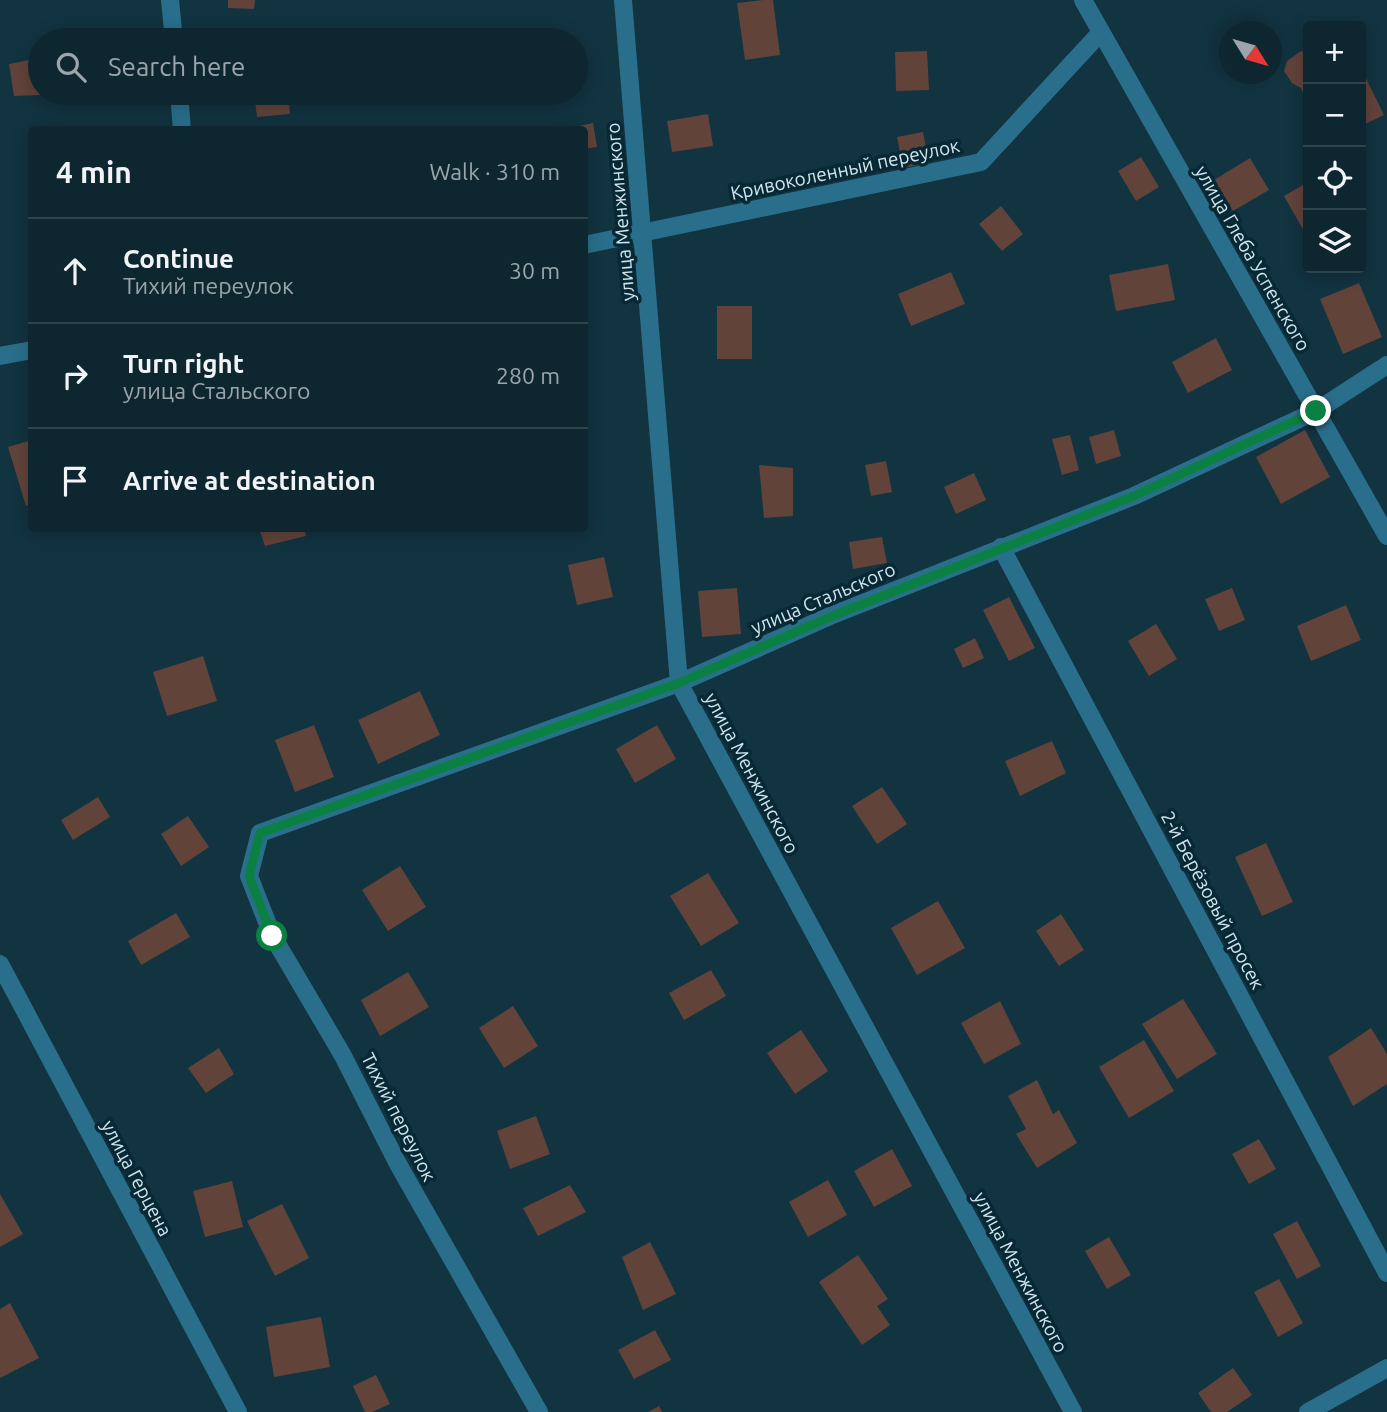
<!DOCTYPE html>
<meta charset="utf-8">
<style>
body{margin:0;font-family:Ubuntu,sans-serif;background:#172e38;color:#f1f3f6}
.controls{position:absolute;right:21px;top:21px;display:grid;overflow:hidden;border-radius:7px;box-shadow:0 4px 18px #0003}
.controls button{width:63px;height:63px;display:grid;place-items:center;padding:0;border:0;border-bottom:2px solid #2e434c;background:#0e2630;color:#f1f3f6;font:35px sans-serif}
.compass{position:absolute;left:1219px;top:21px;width:63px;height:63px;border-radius:50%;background:#0e2630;box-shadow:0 4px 18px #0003;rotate:127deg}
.stop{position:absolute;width:21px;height:21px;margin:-16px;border:5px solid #0b8043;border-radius:50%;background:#fff}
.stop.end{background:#0b8043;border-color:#fff;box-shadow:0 2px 7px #0008}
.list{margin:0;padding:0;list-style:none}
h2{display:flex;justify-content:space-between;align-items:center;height:91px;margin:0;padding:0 28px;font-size:30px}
h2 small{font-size:23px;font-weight:400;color:#9ba5ab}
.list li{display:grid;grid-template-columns:46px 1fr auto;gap:21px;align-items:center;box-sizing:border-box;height:105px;padding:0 28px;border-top:2px solid #2e434c}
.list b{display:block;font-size:26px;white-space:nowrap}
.list p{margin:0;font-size:23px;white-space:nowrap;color:#9ba5ab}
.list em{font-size:23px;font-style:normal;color:#9ba5ab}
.icon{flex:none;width:38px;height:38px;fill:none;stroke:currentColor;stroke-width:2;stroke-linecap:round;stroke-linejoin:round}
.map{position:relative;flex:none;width:1387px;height:1412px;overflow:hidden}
.search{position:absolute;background:#0e2630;box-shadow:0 4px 18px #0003;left:28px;top:28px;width:560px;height:77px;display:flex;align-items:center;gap:18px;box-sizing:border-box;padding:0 24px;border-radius:38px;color:#9ba5ab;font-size:26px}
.panel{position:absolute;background:#0e2630;box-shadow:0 4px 18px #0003;left:28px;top:126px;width:560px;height:406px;border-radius:7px}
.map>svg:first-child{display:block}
</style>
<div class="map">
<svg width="1387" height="1412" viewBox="0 0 1387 1412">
<rect width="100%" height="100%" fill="#123340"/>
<g fill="#61433a">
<path d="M228,0H255L254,9L228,8Z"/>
<path d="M763,0H773L780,55L745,60L737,3Z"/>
<path d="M927,51L929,90L896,91L895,52Z"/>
<path d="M1301,51L1308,54V104L1301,88L1292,83L1284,71L1287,61Z"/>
<path d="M40,58V95L14,96L9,64Z"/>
<path d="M1361,68L1384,115L1361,126Z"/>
<path d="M254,93H288L290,114L257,117Z"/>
<path d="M490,93H530V96L490,98Z"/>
<path d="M708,114L713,146L672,152L667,121Z"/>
<path d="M593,123L597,147L584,149V130L570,128Z"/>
<path d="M923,132L929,163L903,168L897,137Z"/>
<path d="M1141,157L1159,187L1136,201L1118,171Z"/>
<path d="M1250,158L1269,190L1233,211L1214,180Z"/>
<path d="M1308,182V238L1284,196Z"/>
<path d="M1001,206L1023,234L1002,251L979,224Z"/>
<path d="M1168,264L1175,300L1116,311L1109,275Z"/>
<path d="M951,272L965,304L911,326L898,294Z"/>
<path d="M1359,283L1382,337L1343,354L1320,299Z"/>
<rect x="717" y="306" width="35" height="53"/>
<path d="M1216,338L1232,370L1188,393L1172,362Z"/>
<path d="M1114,430L1121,456L1096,464L1089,437Z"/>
<path d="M1305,430L1330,477L1281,504L1256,457Z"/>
<path d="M1070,435L1079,470L1062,475L1052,439Z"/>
<path d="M32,440V504L26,506L8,447Z"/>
<path d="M886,461L892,492L871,496L865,465Z"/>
<path d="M759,465L793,468V516L764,518Z"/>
<path d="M974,473L986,500L956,514L944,487Z"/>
<path d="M259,528H304L306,536L265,546Z"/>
<path d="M882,537L887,563L853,569L849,542Z"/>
<path d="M604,557L613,597L577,605L568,565Z"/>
<path d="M737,588L741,634L702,637L698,591Z"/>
<path d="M1232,588L1245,620L1219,631L1205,599Z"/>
<path d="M1009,597L1035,648L1009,661L983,610Z"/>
<path d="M1346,605L1361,640L1311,661L1297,626Z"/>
<path d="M1156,624L1177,659L1149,676L1128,641Z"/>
<path d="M975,638L984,658L963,668L954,649Z"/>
<path d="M203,656L217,701L167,716L153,672Z"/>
<path d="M420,691L440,735L378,764L358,720Z"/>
<path d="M314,725L334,777L295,792L275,740Z"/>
<path d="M657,725L676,759L635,783L616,749Z"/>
<path d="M1052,741L1066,773L1020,796L1005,761Z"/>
<path d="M882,787L907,824L877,844L852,806Z"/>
<path d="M98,797L110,817L73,840L61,820Z"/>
<path d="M188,816L209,847L181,866L161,834Z"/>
<path d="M1266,843L1293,902L1262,916L1235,857Z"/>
<path d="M400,866L426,907L388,931L362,890Z"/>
<path d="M708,873L739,923L701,946L670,896Z"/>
<path d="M938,901L965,948L917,975L891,928Z"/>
<path d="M176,913L190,937L141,965L128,941Z"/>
<path d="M1061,914L1084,950L1059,966L1036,931Z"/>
<path d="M711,970L726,996L684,1020L669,993Z"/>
<path d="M408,972L429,1007L380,1036L361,1000Z"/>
<path d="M1183,999L1217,1054L1177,1079L1142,1024Z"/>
<path d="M1000,1001L1021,1044L984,1064L961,1023Z"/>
<path d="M513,1006L538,1046L504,1068L479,1028Z"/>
<path d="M1371,1028L1387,1054V1084L1353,1106L1328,1057Z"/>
<path d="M801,1030L828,1071L795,1094L767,1053Z"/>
<path d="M1144,1040L1174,1091L1129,1118L1099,1067Z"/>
<path d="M219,1048L234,1074L206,1093L188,1068Z"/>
<path d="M1037,1080L1053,1114L1059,1110L1077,1143L1037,1168L1016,1134L1026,1129L1008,1096Z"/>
<path d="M536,1116L550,1154L510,1169L497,1131Z"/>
<path d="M1259,1139L1276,1169L1249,1184L1232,1154Z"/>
<path d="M892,1149L912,1186L874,1207L854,1171Z"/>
<path d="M828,1180L847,1215L808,1237L789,1202Z"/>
<path d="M232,1181L243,1227L205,1237L193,1191Z"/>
<path d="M570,1185L586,1212L538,1236L523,1208Z"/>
<path d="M0,1194L23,1234L0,1247Z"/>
<path d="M282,1204L309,1258L275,1276L247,1221Z"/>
<path d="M1297,1221L1321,1266L1297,1279L1273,1234Z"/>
<path d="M1109,1237L1131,1275L1107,1289L1085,1251Z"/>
<path d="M650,1242L676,1294L643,1310L622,1257Z"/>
<path d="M858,1255L888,1299L877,1306L890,1325L862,1345L819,1282Z"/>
<path d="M1279,1279L1303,1323L1278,1337L1254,1292Z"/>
<path d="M10,1303L39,1358L0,1378V1309Z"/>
<path d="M321,1317L330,1367L274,1377L266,1327Z"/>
<path d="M655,1330L671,1360L634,1379L618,1350Z"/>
<path d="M1233,1368L1252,1395L1227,1412H1211L1198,1393Z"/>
<path d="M376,1375L390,1404L372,1412H365L353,1386Z"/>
<path d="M659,1406L662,1412H648Z"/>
</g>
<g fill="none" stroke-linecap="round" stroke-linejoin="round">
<g stroke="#296f8b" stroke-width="18">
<path d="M170,0L174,40"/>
<path d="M623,0L679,683L1073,1412"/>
<path d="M1083,0L1387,536"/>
<path d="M179,93L182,130"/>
<path d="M584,245L981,162L1101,32"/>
<path d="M0,356L32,350"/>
<path d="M1001,547L1387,1273"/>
<path d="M0,964L238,1412"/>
<path d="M539,1412L398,1164L342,1054L272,935L249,876L260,833L679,683L830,616L1134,496L1316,411L1387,365"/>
<path d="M1308,1412L1387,1368"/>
</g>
</g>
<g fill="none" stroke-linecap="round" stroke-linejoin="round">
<path stroke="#0b8043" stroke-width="9" d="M272,936L249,876L260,833L679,683L830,617L1134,496L1316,411"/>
</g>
<g text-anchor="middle" stroke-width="7" stroke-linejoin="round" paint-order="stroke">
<g font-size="19" fill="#d3e5ed" stroke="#072935">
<text transform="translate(845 169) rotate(-12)" y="7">Кривоколенный переулок</text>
<text transform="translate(620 212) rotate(-95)" y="7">улица Менжинского</text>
<text transform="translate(1253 258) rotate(60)" y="7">улица Глеба Успенского</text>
<text transform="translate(823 598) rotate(-23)" y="7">улица Стальского</text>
<text transform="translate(752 773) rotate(62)" y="7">улица Менжинского</text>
<text transform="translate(1213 900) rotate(62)" y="7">2-й Берёзовый просек</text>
<text transform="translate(399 1117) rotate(63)" y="7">Тихий переулок</text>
<text transform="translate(137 1178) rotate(62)" y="7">улица Герцена</text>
<text transform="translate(1021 1272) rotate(62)" y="7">улица Менжинского</text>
</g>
</g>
</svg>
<div class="controls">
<button>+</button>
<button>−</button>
<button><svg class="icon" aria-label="locate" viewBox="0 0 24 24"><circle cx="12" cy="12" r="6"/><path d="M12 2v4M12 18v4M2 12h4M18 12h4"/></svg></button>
<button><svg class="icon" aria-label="layers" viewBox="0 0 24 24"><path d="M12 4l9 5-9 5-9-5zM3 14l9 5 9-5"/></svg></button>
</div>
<svg class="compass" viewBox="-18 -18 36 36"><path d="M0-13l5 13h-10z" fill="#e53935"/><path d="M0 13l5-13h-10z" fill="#9ba5ab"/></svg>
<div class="stop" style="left:272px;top:936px"></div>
<div class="stop end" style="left:1316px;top:411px"></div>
<div class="search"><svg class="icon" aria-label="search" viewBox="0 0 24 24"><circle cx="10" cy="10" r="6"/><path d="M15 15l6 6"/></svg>Search here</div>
<section class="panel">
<h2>4 min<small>Walk · 310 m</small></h2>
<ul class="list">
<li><svg class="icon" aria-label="ahead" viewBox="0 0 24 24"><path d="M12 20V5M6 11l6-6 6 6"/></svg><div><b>Continue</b><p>Тихий переулок</p></div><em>30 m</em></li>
<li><svg class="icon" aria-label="right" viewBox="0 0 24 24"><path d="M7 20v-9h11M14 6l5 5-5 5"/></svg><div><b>Turn right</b><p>улица Стальского</p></div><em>280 m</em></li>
<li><svg class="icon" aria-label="arrive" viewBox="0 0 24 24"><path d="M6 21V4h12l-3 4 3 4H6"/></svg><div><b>Arrive at destination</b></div></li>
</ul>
</section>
</div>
